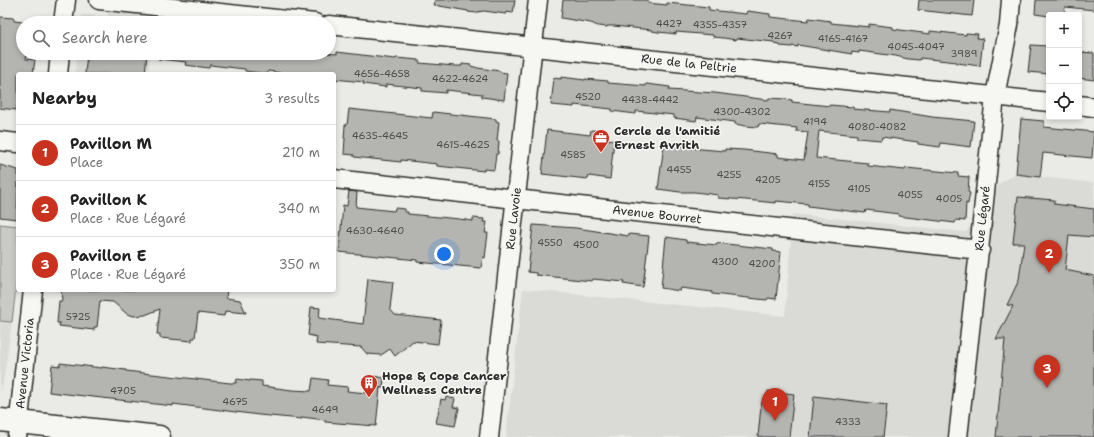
<!DOCTYPE html>
<meta charset="utf-8">
<style>
body{margin:0;font-family:"Shantell Sans",sans-serif;background:#f2f2f2;color:#222}
.controls{position:absolute;right:12px;top:12px;display:grid;overflow:hidden;border-radius:4px;box-shadow:0 2px 6px #0003}
.controls button{width:36px;height:36px;display:grid;place-items:center;padding:0;border:0;border-bottom:1px solid #e0e0e0;background:#fff;color:#222;font:20px sans-serif}
.you{position:absolute;left:444px;top:254px;width:14px;height:14px;margin:-10px;border:3px solid #fff;border-radius:50%;background:#1a73e8;box-shadow:0 0 0 6px #1a73e833}
.badge{display:grid;place-items:center;width:26px;height:26px;border-radius:50%;background:#c8321e;color:#fff;font-size:13px;font-weight:700}
.pin{position:absolute;translate:-50% -33px;filter:drop-shadow(0 1px 2px #0008)}
.pin::after{content:'';position:absolute;top:21px;width:14px;height:12px;background:inherit;clip-path:polygon(0 0,100% 0,50% 100%)}
.list{margin:0;padding:0;list-style:none}
h2{display:flex;justify-content:space-between;align-items:center;height:52px;margin:0;padding:0 16px;font-size:17px}
h2 small{font-size:13px;font-weight:400;color:#767676}
.list li{display:grid;grid-template-columns:26px 1fr auto;gap:12px;align-items:center;box-sizing:border-box;height:56px;padding:0 16px;border-top:1px solid #e0e0e0}
.list b{display:block;font-size:15px;white-space:nowrap}
.list p{margin:0;font-size:13px;white-space:nowrap;color:#767676}
.list em{font-size:13px;font-style:normal;color:#767676}
.icon{flex:none;width:22px;height:22px;fill:none;stroke:currentColor;stroke-width:2;stroke-linecap:round;stroke-linejoin:round}
.map{position:relative;flex:none;width:1094px;height:437px;overflow:hidden}
.search{position:absolute;background:#fff;box-shadow:0 2px 6px #0003;left:16px;top:16px;width:320px;height:44px;display:flex;align-items:center;gap:10px;box-sizing:border-box;padding:0 14px;border-radius:22px;color:#767676;font-size:15px}
.panel{position:absolute;background:#fff;box-shadow:0 2px 6px #0003;left:16px;top:72px;width:320px;height:220px;border-radius:4px}
.map>svg:first-child{display:block}
</style>
<div class="map">
<svg width="1094" height="437" viewBox="0 0 1094 437">
<rect width="100%" height="100%" fill="#eaeae6"/>
<filter id="ink" filterUnits="userSpaceOnUse"><feTurbulence type="fractalNoise" baseFrequency=".025" numOctaves="2"/><feDisplacementMap in="SourceGraphic" scale="8" xChannelSelector="R" yChannelSelector="G"/><feConvolveMatrix kernelMatrix="1 2 1 2 8 2 1 2 1" color-interpolation-filters="sRGB"/></filter>
<g filter="url(#ink)">
<g fill="#dadad6">
<path d="M108,0H158L153,23H80V18L84,15L108,17Z"/>
<path d="M77,53H150L148,74H75Z"/>
<path d="M1016,174L1094,183V437H506L523,289L785,316L793,214L966,232L1000,183Z"/>
<path d="M0,321L12,322L2,390L0,391Z"/>
</g>
<path fill="#cacac7" stroke="#7a7a79" d="M0,224L18,226V270L12,322L0,321Z"/>
<g fill="#b4b4b1" stroke="#2b2b2b">
<path d="M435,0H515L513,13L506,12V14L484,11L477,12V13L468,12V11L434,5Z"/>
<path d="M563,0H648V3L667,5V3L709,7V10L746,14L747,11L770,14V17L808,21L809,18L831,21V23L869,27V24L893,27V29L930,34V31L966,35V33L978,34L977,38L983,39L980,66L957,63V62L938,60L920,58V60L908,59L896,56L859,51V53L852,52V54L798,45V47L792,46V47L780,46V45L774,44V42L737,38L736,40L724,38L713,37V35L676,32V34L668,33L658,32L652,31V30L614,26H607V27L598,26L591,23L561,18Z"/>
<path d="M919,0H974L972,16L918,10Z"/>
<path d="M1036,0H1094V10L1065,7L1064,15L1049,16L1035,14Z"/>
<path d="M0,17L14,18V21L23,22V53H27L26,59L35,60L33,74H18V100L16,110L0,108Z"/>
<path d="M1031,45L1049,46V74L1028,72Z"/>
<path d="M337,52L395,59L396,58L419,60V63L455,66H462V64L471,65V66L478,68L500,71V72L507,73L504,100L482,97V94L446,90V93L422,91V88L386,84V87L363,84L364,82L334,79L335,74H289L268,71V74L245,71V69L210,65L209,68L185,65L186,62L158,59L159,53H325L337,54Z"/>
<path d="M1079,52L1094,53V80L1079,78Z"/>
<path d="M87,53H147L145,74H85Z"/>
<path d="M561,77L585,80V79L608,81V83L646,86V84H647L670,87L669,90L715,93L768,100L769,98L785,99L792,100V102L830,106V105L853,107V109L890,112V110L932,117L974,121L971,147L941,143L940,147L918,144V142L882,137L881,140L857,138V135L819,131L816,158L868,163V166L895,169L905,170L906,168L958,173V176L969,177L968,192L970,193L968,204L966,203L965,221L956,220L955,223L898,216L899,214L866,210L865,213L808,206V204L776,201V203L746,200L718,198V195L695,192H680L658,189L664,145L673,146V144L690,146L689,148L725,151V149L744,150L778,154V157L804,160L808,132L796,131L797,128L759,124L758,127L746,126L735,124V122L697,117L696,121L674,118V115L636,111V114L612,111V109L574,105V107L551,105L554,78L561,79Z"/>
<path d="M349,109L432,118L433,112L496,119V121L499,122L497,141H499L498,154H496L494,170L484,169V171L437,166V164L401,160V162L363,158L354,157V155L344,154L345,138H344L345,125H347Z"/>
<path d="M1021,119L1044,121V127L1094,132L1092,158L1043,153L1040,177L1016,174Z"/>
<path d="M547,130L590,135L591,130L602,131L601,138L614,140L610,179L589,176L588,179L542,174Z"/>
<path d="M0,165L18,170L17,219L0,217Z"/>
<path d="M349,191L357,192L356,207L394,211L395,208L405,209V212H408V214L459,219L473,221V218L484,219L483,222H487L485,233H488L485,258L483,257L481,268L417,262V260L339,252L343,205L347,206Z"/>
<path d="M1018,197L1054,200V204L1094,209V237L1069,235L1065,270L1094,276V437H996L1005,339H996L1013,306L1007,305L1019,280L1024,243H1013Z"/>
<path d="M533,225L576,228L629,236V234L649,236L643,287L623,284L624,282L593,279L592,281L582,280L536,275V273L528,272Z"/>
<path d="M666,237L686,240V242L717,245V243L773,249V251L781,252L776,299L768,298L767,300L712,294V292L681,288L680,291L661,288Z"/>
<path d="M368,279L393,282L390,309L395,315L441,320L438,344L413,341L395,356L390,349L381,355L367,354L361,347L316,344L317,337L308,335L311,307L320,308L319,318L363,324Z"/>
<path d="M61,290H227L226,298L240,300L246,313L225,311L224,316L198,313L195,338H192V341L160,338V334H157L160,309L145,315L134,316L127,314L113,302L100,301L97,327H94V330L59,326L60,323H57L59,301H62Z"/>
<path d="M60,363L102,368V367L126,370V371L230,383H236L237,379L250,381V380L262,381V386L292,390L311,391L313,378L328,380L327,385L348,387L347,391L366,393L367,386L380,388L376,426L325,422V420L302,417V419L259,415L173,404V406L49,392L52,365L60,366Z"/>
<path d="M374,376L384,378L383,388L373,387Z"/>
<path d="M768,391L794,394L789,437H758L761,406L763,398H767Z"/>
<path d="M814,396L887,405L883,437H810Z"/>
<path d="M446,397L455,399L453,407L459,408L455,426L436,423L441,399L445,400Z"/>
</g>
<g fill="none" stroke-linecap="round" stroke-linejoin="round">
<defs>
<g id="minor">
<path d="M99,0L315,23"/>
<path d="M63,23L66,0"/>
<path id="s1" d="M329,25L1049,102"/>
<path d="M58,74L60,53"/>
<path d="M1079,105L1094,107"/>
<path d="M0,141L18,143"/>
<path id="s2" d="M334,179L980,250"/>
<path id="s3" d="M17,437L33,290"/>
<path id="s4" d="M489,437L538,0"/>
<path id="s5" d="M958,437L978,260L995,96L1009,25L1011,0"/>
</g>
<path id="major" d="M0,420L159,437"/>
</defs>
<use href="#minor" stroke="#2b2b2b" stroke-width="21"/>
<use href="#major" stroke="#2b2b2b" stroke-width="25"/>
<use href="#minor" stroke="#f6f6f2" stroke-width="18"/>
<use href="#major" stroke="#f6f6f2" stroke-width="22"/>
</g>
</g>
<defs>
<symbol id="office-pin" viewBox="-11 -11 22 30"><path d="M0 17L-7.5 6A9.5 9.5 0 1 1 7.5 6Z" fill="#c8321e" stroke="#f6f6f2"/><path d="M-6-3h4V-5.5h4V-3h4V5H-6ZM-1-4.5V-3h2v-1.5ZM-6 0V1H6V0Z" fill="#fff"/></symbol>
<symbol id="building-pin" viewBox="-11 -11 22 30"><path d="M0 17L-7.5 6A9.5 9.5 0 1 1 7.5 6Z" fill="#c8321e" stroke="#f6f6f2"/><path d="M-4-6H4V6H1V3H-1V6H-4ZM-2.5-4.3h1.7v1.8h-1.7ZM.8-4.3h1.7v1.8H.8ZM-2.5-1h1.7V.8h-1.7ZM.8-1h1.7V.8H.8Z" fill="#fff"/></symbol>
</defs>
<g fill-rule="evenodd">
<use href="#office-pin" x="591" y="128" width="20" height="27"/>
<use href="#building-pin" x="359" y="373" width="20" height="27"/>
</g>
<g text-anchor="middle" stroke-width="3" stroke-linejoin="round" paint-order="stroke">
<g font-size="10" fill="#4d4d4c">
<text x="669" y="27">4427</text>
<text x="720" y="28">4355-4357</text>
<text x="780" y="39">4267</text>
<text x="843" y="42">4165-4167</text>
<text x="916" y="50">4045-4047</text>
<text x="964" y="57">3989</text>
<text x="382" y="77">4656-4658</text>
<text x="460" y="82">4622-4624</text>
<text x="588" y="100">4520</text>
<text x="650" y="103">4438-4442</text>
<text x="742" y="115">4300-4302</text>
<text x="815" y="125">4194</text>
<text x="877" y="130">4080-4082</text>
<text x="380" y="139">4635-4645</text>
<text x="463" y="148">4615-4625</text>
<text x="573" y="158">4585</text>
<text x="679" y="173">4455</text>
<text x="729" y="178">4255</text>
<text x="768" y="183">4205</text>
<text x="819" y="187">4155</text>
<text x="859" y="192">4105</text>
<text x="910" y="198">4055</text>
<text x="949" y="202">4005</text>
<text x="375" y="234">4630-4640</text>
<text x="550" y="246">4550</text>
<text x="586" y="248">4500</text>
<text x="725" y="265">4300</text>
<text x="762" y="267">4200</text>
<text x="78" y="320">5725</text>
<text x="123" y="394">4705</text>
<text x="235" y="405">4675</text>
<text x="325" y="413">4649</text>
<text x="848" y="425">4333</text>
</g>
<g font-size="12" fill="#2b2b2b" stroke="#f6f6f2">
<text dy="4" stroke="none"><textPath href="#s1" startOffset="362">Rue de la Peltrie</textPath></text>
<text dy="4" stroke="none"><textPath href="#s2" startOffset="325">Avenue Bourret</textPath></text>
<text dy="4" stroke="none"><textPath href="#s4" startOffset="220">Rue Lavoie</textPath></text>
<text dy="4" stroke="none"><textPath href="#s5" startOffset="220">Rue Légaré</textPath></text>
<text dy="4" stroke="none"><textPath href="#s3" startOffset="74">Avenue Victoria</textPath></text>
</g>
<g font-size="12" font-weight="bold" fill="#2b2b2b" stroke="#f6f6f2" text-anchor="start">
<text x="614" y="135">Cercle de l'amitié<tspan x="614" dy="14">Ernest Avrith</tspan></text>
<text x="382" y="380">Hope &amp; Cope Cancer<tspan x="382" dy="14">Wellness Centre</tspan></text>
</g>
</g>
</svg>
<div class="controls">
<button>+</button>
<button>−</button>
<button><svg class="icon" aria-label="locate" viewBox="0 0 24 24"><circle cx="12" cy="12" r="6"/><path d="M12 2v4M12 18v4M2 12h4M18 12h4"/></svg></button>
</div>
<div class="you"></div>
<div class="pin badge" style="left:775px;top:421px">1</div>
<div class="pin badge" style="left:1049px;top:273px">2</div>
<div class="pin badge" style="left:1047px;top:388px">3</div>
<div class="search"><svg class="icon" aria-label="search" viewBox="0 0 24 24"><circle cx="10" cy="10" r="6"/><path d="M15 15l6 6"/></svg>Search here</div>
<section class="panel">
<h2>Nearby<small>3 results</small></h2>
<ul class="list">
<li><span class="badge">1</span><div><b>Pavillon M</b><p>Place</p></div><em>210 m</em></li>
<li><span class="badge">2</span><div><b>Pavillon K</b><p>Place · Rue Légaré</p></div><em>340 m</em></li>
<li><span class="badge">3</span><div><b>Pavillon E</b><p>Place · Rue Légaré</p></div><em>350 m</em></li>
</ul>
</section>
</div>
